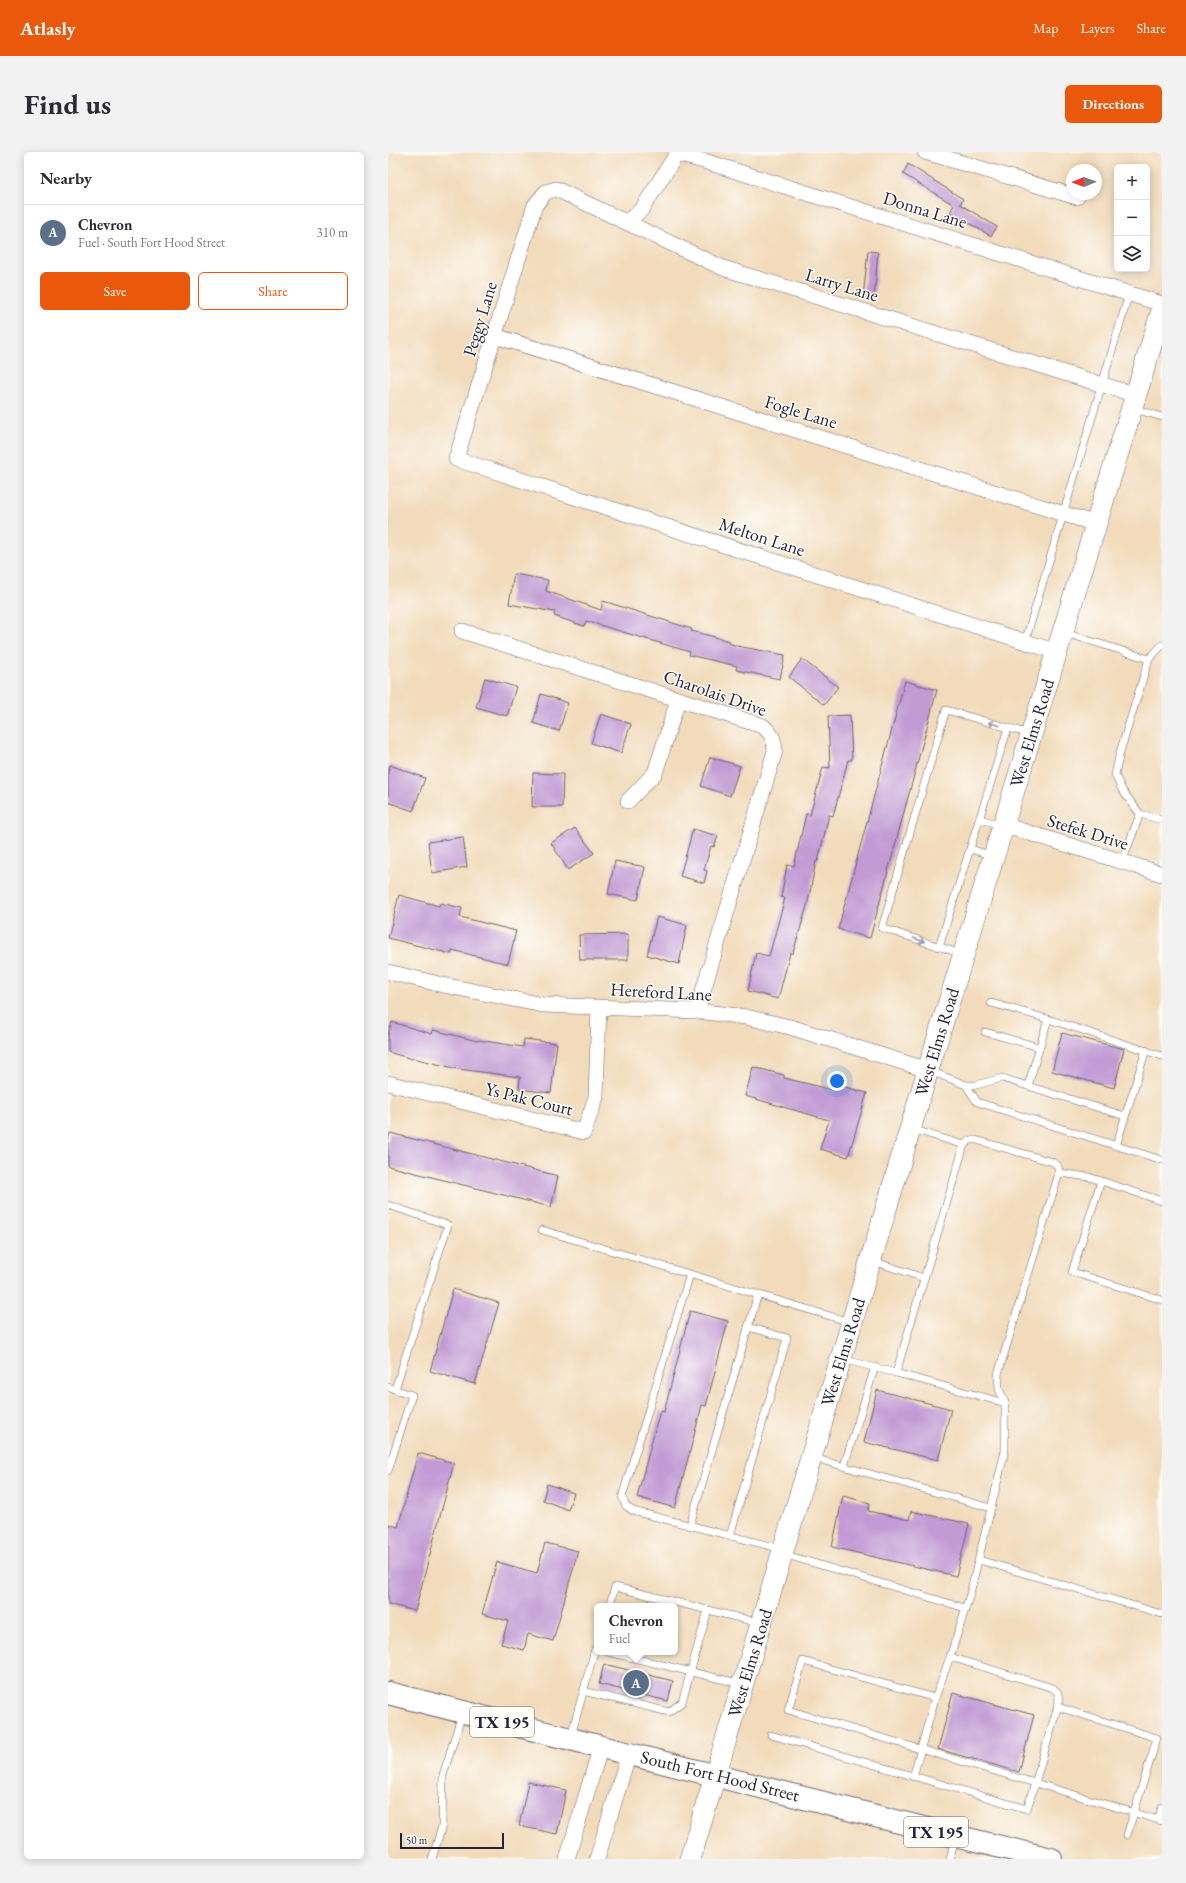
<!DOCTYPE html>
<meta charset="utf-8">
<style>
body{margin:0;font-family:"EB Garamond",serif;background:#f2f2f3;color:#2b2b33}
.controls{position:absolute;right:12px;top:12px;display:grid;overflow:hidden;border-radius:6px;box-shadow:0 2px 10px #0003}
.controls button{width:36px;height:36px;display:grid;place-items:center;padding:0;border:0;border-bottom:1px solid #e1e1e2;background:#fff;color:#2b2b33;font:20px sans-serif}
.compass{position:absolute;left:678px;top:12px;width:36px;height:36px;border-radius:50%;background:#fff;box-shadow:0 2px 10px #0003;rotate:269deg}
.scale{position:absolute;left:12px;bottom:10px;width:104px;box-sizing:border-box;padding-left:4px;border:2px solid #22223b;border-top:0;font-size:11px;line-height:14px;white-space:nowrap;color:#22223b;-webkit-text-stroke:3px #fdfcf7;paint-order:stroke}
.you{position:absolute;left:449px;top:929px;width:14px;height:14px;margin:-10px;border:3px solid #fff;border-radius:50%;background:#1a73e8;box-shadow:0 0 0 6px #1a73e833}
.badge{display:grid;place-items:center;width:26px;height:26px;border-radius:50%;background:#ea580c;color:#fff;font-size:13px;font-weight:700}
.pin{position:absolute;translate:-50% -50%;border:2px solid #fff;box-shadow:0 1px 4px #0006}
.popup{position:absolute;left:206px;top:1451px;width:84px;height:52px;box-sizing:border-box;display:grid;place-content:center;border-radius:6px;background:#fff;filter:drop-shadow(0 1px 3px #0005);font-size:13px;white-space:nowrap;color:#7c7c81}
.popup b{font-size:15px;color:#2b2b33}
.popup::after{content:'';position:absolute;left:50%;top:100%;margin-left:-8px;border:8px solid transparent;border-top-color:#fff}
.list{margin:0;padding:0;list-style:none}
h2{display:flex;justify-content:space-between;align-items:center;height:52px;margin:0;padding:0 16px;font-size:17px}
h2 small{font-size:13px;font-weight:400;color:#7c7c81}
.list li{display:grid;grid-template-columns:26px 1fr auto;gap:12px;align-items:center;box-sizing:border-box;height:56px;padding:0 16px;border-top:1px solid #e1e1e2}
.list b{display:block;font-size:15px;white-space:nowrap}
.list p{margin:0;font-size:13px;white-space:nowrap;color:#7c7c81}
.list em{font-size:13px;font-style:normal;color:#7c7c81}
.actions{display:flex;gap:8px;padding:12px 16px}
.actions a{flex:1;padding:9px 0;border:1px solid #ea580c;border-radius:6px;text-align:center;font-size:14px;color:#ea580c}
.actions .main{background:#ea580c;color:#fff}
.icon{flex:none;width:22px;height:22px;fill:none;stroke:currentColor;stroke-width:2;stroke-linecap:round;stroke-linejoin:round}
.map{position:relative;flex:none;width:774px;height:1707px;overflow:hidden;border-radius:6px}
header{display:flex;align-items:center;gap:24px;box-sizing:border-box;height:56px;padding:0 20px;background:#ea580c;color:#fff}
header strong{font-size:19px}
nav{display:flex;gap:22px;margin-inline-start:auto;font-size:14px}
.intro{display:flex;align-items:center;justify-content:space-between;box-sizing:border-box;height:96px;padding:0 24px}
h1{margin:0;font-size:28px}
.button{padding:10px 18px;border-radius:6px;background:#ea580c;color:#fff;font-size:14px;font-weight:700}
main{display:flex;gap:24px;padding:0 24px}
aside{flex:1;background:#fff;border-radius:6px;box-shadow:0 2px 10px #0003}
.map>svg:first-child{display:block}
</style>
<header>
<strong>Atlasly</strong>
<nav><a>Map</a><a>Layers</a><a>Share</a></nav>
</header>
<div class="intro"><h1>Find us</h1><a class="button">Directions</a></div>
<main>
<aside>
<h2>Nearby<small></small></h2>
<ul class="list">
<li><span class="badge" style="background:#5c6f8a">A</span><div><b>Chevron</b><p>Fuel · South Fort Hood Street</p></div><em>310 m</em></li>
</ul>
<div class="actions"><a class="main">Save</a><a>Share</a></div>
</aside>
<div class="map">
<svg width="774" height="1707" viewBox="0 0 774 1707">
<rect width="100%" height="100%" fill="#fdfcf7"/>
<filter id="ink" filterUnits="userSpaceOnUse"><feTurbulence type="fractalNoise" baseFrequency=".025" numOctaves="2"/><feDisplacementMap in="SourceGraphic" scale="8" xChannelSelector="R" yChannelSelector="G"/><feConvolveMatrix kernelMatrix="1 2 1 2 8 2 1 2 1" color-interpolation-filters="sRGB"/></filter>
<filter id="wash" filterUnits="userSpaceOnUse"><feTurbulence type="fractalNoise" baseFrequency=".012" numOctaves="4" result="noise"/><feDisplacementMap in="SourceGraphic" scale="16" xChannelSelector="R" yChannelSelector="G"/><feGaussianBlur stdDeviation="0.9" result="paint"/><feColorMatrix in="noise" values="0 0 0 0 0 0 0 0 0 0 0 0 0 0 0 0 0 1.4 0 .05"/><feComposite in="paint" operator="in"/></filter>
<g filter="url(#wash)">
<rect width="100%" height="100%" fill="#f2dbbb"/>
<g id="blocks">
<g fill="#c29bd5">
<path d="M520,12L575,47L572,52L609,75L603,84L562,60L566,53L515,22Z"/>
<path d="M480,99L490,100L486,147L475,146Z"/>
<path d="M126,422L160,428L158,439L213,458L215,449L304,477L303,479L342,489L341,491L349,494L397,503L392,527L348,518L349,514L301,503L302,500L198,469L196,474L166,464L167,460L121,452Z"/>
<path d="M414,507L450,535L436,553L401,525Z"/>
<path d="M97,526L128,535L119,564L88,555Z"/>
<path d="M517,529L549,538L482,786L450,777Z"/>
<path d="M153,542L180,551L171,579L145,571Z"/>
<path d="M213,562L243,572L233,601L203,591Z"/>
<path d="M462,563L464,608H460L445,664L441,663L430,709H428L420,750L405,801H402L390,847L360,839L368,801L381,804L397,746L393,745L399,713L406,714L418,662L422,663L435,615L442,616L440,564Z"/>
<path d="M322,605L352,614L342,644L313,634Z"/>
<path d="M2,613L37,626L25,659L0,650V620Z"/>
<path d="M145,621L175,622L174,655H144Z"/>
<path d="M187,676L206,701L180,718L163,691Z"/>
<path d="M305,677L330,684L326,695L323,694L316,718L319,719L316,731L292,724Z"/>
<path d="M75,685L79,715L44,721L40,690Z"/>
<path d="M227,709L257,715L250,748L220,742Z"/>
<path d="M11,743L51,754L52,751L74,756L72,765L128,779L120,812L64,798L63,802L0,786Z"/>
<path d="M269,765L299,773L291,812L259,803Z"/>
<path d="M240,782V808H192L191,783Z"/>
<path d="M4,870L44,882L45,878L89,889L90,888L135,895L136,887L169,891L163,941L131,937L132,925L70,917L25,906L24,907L0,900V883Z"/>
<path d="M674,881L736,897L726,936L664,919Z"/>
<path d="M365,915L396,923V926L449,939L450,933L479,941L460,1005L432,997L441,968L357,944Z"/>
<path d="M2,981L170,1024L163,1055L0,1014V989Z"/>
<path d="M65,1137L111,1151L87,1232L42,1219Z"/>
<path d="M302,1159L340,1169L318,1254L314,1253L287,1356L249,1345L272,1259L276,1260Z"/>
<path d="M489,1238L563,1257L550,1308L476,1290Z"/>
<path d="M30,1301L66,1311L27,1459L0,1452V1372L10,1375Z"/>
<path d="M159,1332L186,1341L180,1358L155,1348Z"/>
<path d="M455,1344L482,1351L480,1359L521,1368L523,1359L581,1372L568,1424L444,1395Z"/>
<path d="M157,1391L190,1399L165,1489L140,1482L136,1498L113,1492L120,1469L94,1462L109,1410L149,1421Z"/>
<path d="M216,1512L285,1529L280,1549L211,1532Z"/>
<path d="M565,1541L646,1563L631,1620L550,1597Z"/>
<path d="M140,1630L178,1638L169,1682L131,1674Z"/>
</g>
</g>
</g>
<g filter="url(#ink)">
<use href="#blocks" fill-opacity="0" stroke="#6b6368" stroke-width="1"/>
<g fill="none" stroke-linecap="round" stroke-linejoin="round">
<defs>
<g id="lane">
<path d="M746,257L774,265"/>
<path d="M677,481L761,507L774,493"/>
<path d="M637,490L741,142"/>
<path d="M752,662L734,638L727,623L732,600L761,507"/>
<path d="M591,667L614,673"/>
<path d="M582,697L605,704"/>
<path d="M734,710L752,662L774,668"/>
<path d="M551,795L620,576"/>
<path d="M574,802L494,776L558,558L642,582"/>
<path d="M603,851L660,867"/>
<path d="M597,880L651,895"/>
<path d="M542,919L578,933H588L614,926L640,934L660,867L774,904"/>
<path d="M578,933L589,950L774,1008"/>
<path d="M640,934L737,964"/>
<path d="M524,977L576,993L582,988H588L665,1010L670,1014L671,1021L610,1222L611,1237L617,1251V1299L582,1442L562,1505L547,1546L525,1625"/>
<path d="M576,993L508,1221L617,1251"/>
<path d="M728,994L758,898"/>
<path d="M671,1021L701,1025L774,1049"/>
<path d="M713,1029L684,1120L774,1148"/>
<path d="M0,1053L60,1073L7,1237"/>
<path d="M154,1078L462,1170"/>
<path d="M485,1109L536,1126"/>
<path d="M302,1122L234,1345L238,1354L245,1359L394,1397"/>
<path d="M454,1207L508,1221"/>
<path d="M0,1235L24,1243L0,1319"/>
<path d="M426,1306L603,1356"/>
<path d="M456,1314L487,1215"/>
<path d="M302,1373L370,1142"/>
<path d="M342,1384L399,1186L360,1175"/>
<path d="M395,1402L577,1456"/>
<path d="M591,1408L774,1462"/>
<path d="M221,1454L227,1435L372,1471"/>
<path d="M220,1500L354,1532"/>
<path d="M562,1505L665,1536L670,1541L671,1550L647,1631L774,1669"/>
<path d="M195,1539L281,1560L294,1550L320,1458"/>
<path d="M670,1555L769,1586L739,1683"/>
<path d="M383,1583L639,1657L647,1631L400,1558L415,1509L547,1546"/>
<path d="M183,1584L207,1497H209"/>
<path d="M770,1668L774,1655"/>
<path d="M44,1707L54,1674L55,1623L74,1562"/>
<path d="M562,1707L567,1686"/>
</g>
<g id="street">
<path d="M537,0L689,45"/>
<path d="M289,2L319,10L774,152"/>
<path d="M239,70L254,57L290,0"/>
<path d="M107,184L708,372"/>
<path d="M74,479L375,574C384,582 386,587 387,599L309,859"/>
<path d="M669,500L68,307L147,53L158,40L168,37L335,116L748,243"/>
<path d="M240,649L267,621L290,548"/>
<path d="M615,673L774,722"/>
<path d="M0,820L55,833L155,853L309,859L358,865L402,875L540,918"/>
<path d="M0,931L196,980L208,945L211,856"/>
<path d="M179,1707L213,1594"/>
<path d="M209,1707L241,1601"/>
</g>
<path id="secondary" d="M302,1707L540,918L774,158"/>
<path id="highway" d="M0,1541L567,1684L663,1707"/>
</defs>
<use href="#lane" stroke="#6b6368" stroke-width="8"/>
<use href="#street" stroke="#6b6368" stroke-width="16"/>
<use href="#secondary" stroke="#6b6368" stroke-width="22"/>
<use href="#highway" stroke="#6b6368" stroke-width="24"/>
<use href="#lane" stroke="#fff" stroke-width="7"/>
<use href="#street" stroke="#fff" stroke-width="15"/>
<use href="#secondary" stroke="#fff" stroke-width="21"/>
<use href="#highway" stroke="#fff" stroke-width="22"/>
</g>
<defs><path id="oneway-shaft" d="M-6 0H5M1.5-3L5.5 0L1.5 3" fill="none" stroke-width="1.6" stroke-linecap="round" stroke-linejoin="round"/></defs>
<g stroke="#9c9ca7">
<use href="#oneway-shaft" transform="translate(606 572) rotate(-164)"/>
<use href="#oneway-shaft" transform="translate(531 788) rotate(19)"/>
</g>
</g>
<g text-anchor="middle" stroke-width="3" stroke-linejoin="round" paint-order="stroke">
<g fill="#fdfcf7" stroke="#646373" stroke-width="1">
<rect x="82" y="1555" width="64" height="30" rx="3"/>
<rect x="516" y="1665" width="64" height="30" rx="3"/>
</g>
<g font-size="17" font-weight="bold" fill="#22223b">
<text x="114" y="1576">TX 195</text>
<text x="548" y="1686">TX 195</text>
</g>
<g font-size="18" fill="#22223b" stroke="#fdfcf7">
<text transform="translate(537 58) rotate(17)" y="6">Donna Lane</text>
<text transform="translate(454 133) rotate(17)" y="6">Larry Lane</text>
<text transform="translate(92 167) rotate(-73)" y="6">Peggy Lane</text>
<text transform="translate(413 260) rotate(17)" y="6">Fogle Lane</text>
<text transform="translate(374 385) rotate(18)" y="6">Melton Lane</text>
<text transform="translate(327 541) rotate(19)" y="6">Charolais Drive</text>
<text transform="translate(644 581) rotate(-73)" y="6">West Elms Road</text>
<text transform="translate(700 680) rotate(17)" y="6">Stefek Drive</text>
<text transform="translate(273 840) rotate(3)" y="6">Hereford Lane</text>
<text transform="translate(549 890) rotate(-73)" y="6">West Elms Road</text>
<text transform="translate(141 947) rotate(14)" y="6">Ys Pak Court</text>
<text transform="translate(455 1200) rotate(-73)" y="6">West Elms Road</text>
<text transform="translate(362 1511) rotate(-73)" y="6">West Elms Road</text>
<text transform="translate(332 1624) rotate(14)" y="6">South Fort Hood Street</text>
</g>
</g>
</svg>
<div class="controls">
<button>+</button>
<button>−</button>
<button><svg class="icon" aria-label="layers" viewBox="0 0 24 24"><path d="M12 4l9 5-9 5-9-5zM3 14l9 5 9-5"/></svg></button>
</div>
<svg class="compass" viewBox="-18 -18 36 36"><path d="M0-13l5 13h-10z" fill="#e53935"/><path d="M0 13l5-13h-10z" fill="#7c7c81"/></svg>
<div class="scale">50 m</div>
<div class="you"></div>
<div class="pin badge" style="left:248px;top:1531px;background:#5c6f8a">A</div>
<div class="popup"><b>Chevron</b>Fuel</div>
</div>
</main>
